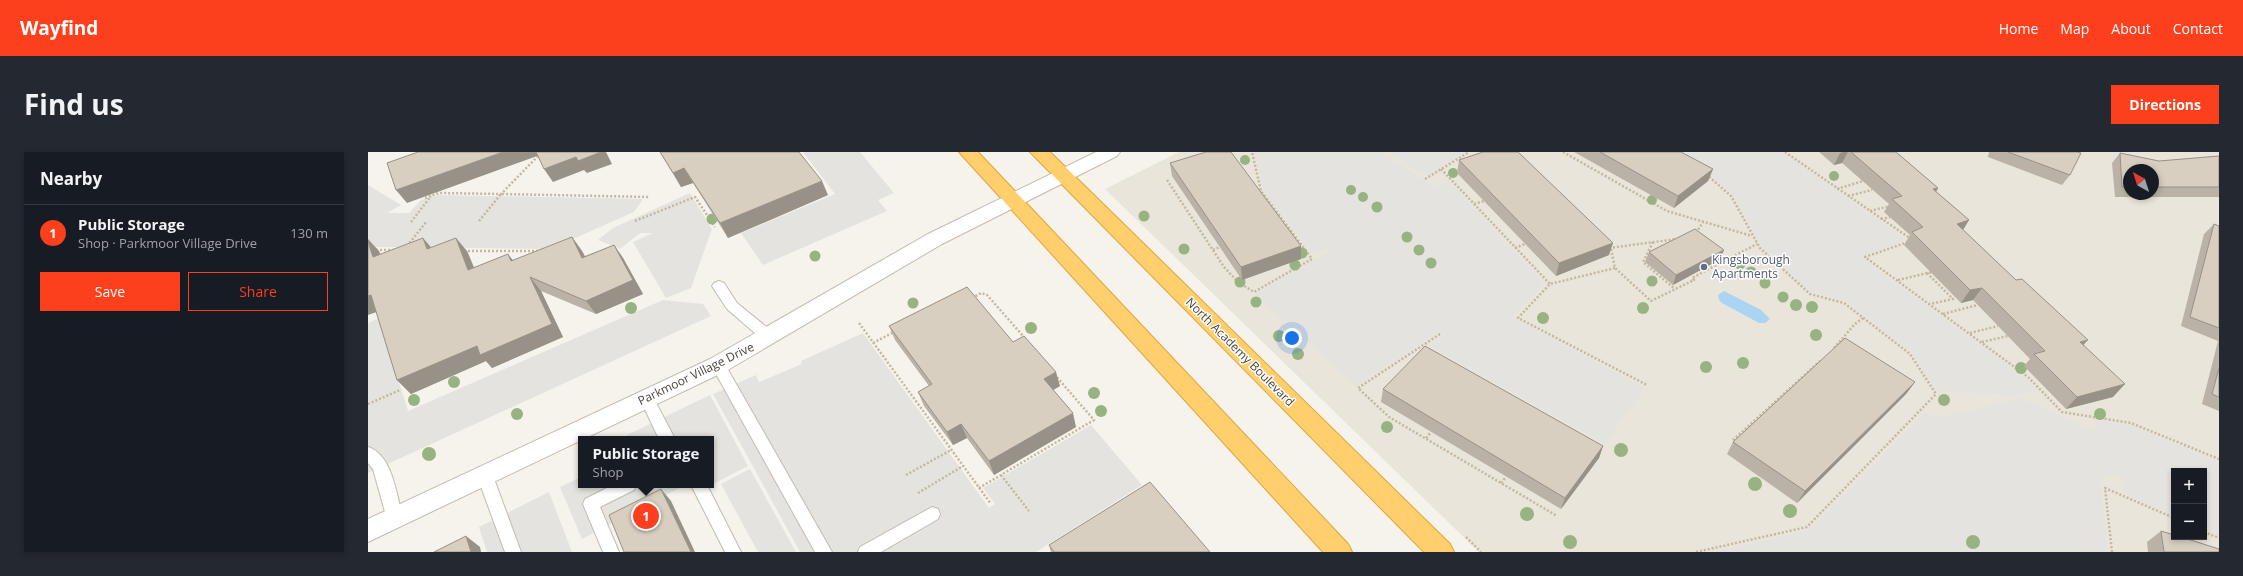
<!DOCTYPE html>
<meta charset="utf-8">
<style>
body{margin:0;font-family:"Open Sans",sans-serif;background:#242831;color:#f1f3f6}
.controls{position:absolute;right:12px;bottom:12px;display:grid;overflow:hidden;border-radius:0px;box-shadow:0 2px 6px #0003}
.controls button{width:36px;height:36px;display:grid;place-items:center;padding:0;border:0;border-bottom:1px solid #363941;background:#171b24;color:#f1f3f6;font:20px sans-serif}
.compass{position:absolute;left:1755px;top:12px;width:36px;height:36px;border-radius:50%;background:#171b24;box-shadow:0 2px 6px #0003;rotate:321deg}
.you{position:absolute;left:924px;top:186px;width:14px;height:14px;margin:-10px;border:3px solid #fff;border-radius:50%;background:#1a73e8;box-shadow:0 0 0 6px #1a73e833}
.badge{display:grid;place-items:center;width:26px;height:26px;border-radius:50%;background:#fc3f1d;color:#fff;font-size:13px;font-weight:700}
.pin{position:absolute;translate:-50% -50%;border:2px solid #fff;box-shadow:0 1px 4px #0006}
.popup{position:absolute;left:210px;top:284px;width:136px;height:52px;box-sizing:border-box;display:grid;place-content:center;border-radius:0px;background:#171b24;filter:drop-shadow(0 1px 3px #0005);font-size:13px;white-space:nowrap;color:#9ea1a6}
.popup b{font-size:15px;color:#f1f3f6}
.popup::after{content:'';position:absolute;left:50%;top:100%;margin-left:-8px;border:8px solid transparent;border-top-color:#171b24}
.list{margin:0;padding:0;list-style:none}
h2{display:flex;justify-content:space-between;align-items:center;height:52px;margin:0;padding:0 16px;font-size:17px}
h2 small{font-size:13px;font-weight:400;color:#9ea1a6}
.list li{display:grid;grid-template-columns:26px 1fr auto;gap:12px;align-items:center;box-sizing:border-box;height:56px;padding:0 16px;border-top:1px solid #363941}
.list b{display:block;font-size:15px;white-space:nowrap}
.list p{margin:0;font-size:13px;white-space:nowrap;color:#9ea1a6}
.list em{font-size:13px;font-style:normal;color:#9ea1a6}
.actions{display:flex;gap:8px;padding:12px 16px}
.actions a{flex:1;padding:9px 0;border:1px solid #fc3f1d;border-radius:0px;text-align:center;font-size:14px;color:#fc3f1d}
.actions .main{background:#fc3f1d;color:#fff}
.map{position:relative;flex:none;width:1851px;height:400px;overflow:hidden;border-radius:0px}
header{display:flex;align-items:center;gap:24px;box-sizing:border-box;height:56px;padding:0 20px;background:#fc3f1d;color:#fff}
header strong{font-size:19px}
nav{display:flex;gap:22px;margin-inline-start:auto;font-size:14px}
.intro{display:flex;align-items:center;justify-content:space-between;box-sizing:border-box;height:96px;padding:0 24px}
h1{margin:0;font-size:28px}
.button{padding:10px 18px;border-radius:0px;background:#fc3f1d;color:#fff;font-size:14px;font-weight:700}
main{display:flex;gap:24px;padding:0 24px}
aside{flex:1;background:#171b24;border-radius:0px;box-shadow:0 2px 6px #0003}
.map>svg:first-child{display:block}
</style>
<header>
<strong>Wayfind</strong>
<nav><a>Home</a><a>Map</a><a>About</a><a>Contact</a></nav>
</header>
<div class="intro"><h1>Find us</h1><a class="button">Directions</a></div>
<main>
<aside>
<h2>Nearby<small></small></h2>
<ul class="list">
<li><span class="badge">1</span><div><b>Public Storage</b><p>Shop · Parkmoor Village Drive</p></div><em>130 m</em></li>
</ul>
<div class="actions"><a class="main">Save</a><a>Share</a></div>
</aside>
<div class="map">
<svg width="1851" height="400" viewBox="0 0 1851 400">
<rect width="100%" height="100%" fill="#f6f3ec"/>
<path fill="#eae5da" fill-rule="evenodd" d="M811,0H1851V400H1111L737,37ZM1761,18H1785V42H1761ZM1806,319H1836V385H1806Z"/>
<g fill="#e5e3e0">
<path d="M435,0H492L526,41L510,48L519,59L395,113L373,81L467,42Z"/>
<path d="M886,0H1012L1063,32V36L1081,29L1177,131L1144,165L1277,236L1237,292L1061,194L1077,184L1072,180L987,234L887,142L964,98L960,95L944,103L896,39Z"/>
<path d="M1022,0H1097L1058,24Z"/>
<path d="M1316,0H1414L1539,88L1492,105L1627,203L1659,228L1669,239L1650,243L1569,239L1544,201L1477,149L1442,140L1394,95L1365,43Z"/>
<path d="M0,33L33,53L19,61H41L53,48L71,43L275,47L266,60L182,97L7,95L0,94Z"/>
<path d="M322,41L344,77L323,136L298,146L265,90L285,81H272L252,97L230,88L245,76Z"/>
<path d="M295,148L335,152L343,164L0,321V171L11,166L40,259Z"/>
<path d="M495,181L621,356L627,352L615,336L723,273L774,333L668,400H432L345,242L388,223L391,230L434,212L433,209Z"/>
<path d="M342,243L380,314L347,331L343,322V287H261L259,283Z"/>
<path d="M1653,246L1729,280L1727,268L1764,273L1851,310V384L1836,377V319H1806V364L1755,341L1756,326L1745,323L1737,324L1733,331L1740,400H1346L1442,378L1557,260L1562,263L1575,264L1594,261Z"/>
<path d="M382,317L428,400H390L353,332Z"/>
<path d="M213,325V333H317L214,387L192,335Z"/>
<path d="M181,340L204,400H119L111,375Z"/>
</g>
<path fill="#a9d4f2" d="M1356,139L1393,158L1402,167L1397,171H1391L1354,151L1351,148L1350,143Z"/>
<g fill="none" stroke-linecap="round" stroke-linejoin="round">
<defs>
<g id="lane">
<path d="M351,129L356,131L369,151L406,181L408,185L406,189H396L359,157L344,134L346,131Z"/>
<path d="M350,208L355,209L464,400H447L343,213L345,209Z"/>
<path d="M279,241L284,243L307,287H291L272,247L274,243Z"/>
<path d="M0,295C25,303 29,345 35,367L33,372L27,374L21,372L19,367L5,317L0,311Z"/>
<path d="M117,318L122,319L125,324L153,400H137L109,324L112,319Z"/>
<path d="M245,333H268L266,338L232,355L251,400H235L215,352L217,347Z"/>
<path d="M323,333H339L373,400H357Z"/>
<path d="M564,355L570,357L572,362L570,367L513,400H490L492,395Z"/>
</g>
<path id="street" d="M728,0H752L749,4L574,92L358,219L0,390V367L342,207L560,82Z"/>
<g id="highway">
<path d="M591,0H610L980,392L984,400H955Z"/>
<path d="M662,0H682L1082,392L1086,400H1056Z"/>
</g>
</defs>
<use href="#lane" stroke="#c2bbae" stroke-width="2"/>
<use href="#street" stroke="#c2bbae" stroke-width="2"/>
<use href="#highway" stroke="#e0a43c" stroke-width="2"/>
<g stroke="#c4b79f" stroke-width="2.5" stroke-dasharray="2 2" stroke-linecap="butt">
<path d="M1195,0L1299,59L1384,84"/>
<path d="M1417,0L1543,87"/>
<path d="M1073,17L1182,132"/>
<path d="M1057,27L1101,0"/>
<path d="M799,28L856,115L870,130L886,140L944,107L893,39L884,0"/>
<path d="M1469,37L1495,29"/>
<path d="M1480,44L1504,38"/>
<path d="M57,46L71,41L133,42L171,3"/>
<path d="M1106,52L1116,49"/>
<path d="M1502,59L1522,54"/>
<path d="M1513,67L1522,65"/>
<path d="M111,69L133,42L281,45"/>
<path d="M267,69L327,45L347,75"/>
<path d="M43,70L63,44"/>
<path d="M1328,81L1335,70"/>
<path d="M1285,90L1275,110L1307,137"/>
<path d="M1540,90L1497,105L1660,225L1694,260L1763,271L1851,307"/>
<path d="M39,94L59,69"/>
<path d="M1147,96L1157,92"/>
<path d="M1241,96L1309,87"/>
<path d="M1243,97L1247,116L1283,149L1326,128L1324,126L1356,109"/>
<path d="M8,98H25"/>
<path d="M845,98L852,95"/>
<path d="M96,99H171"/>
<path d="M1350,104L1356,109L1389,92"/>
<path d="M1247,116L1182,132L1150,166L1279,233"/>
<path d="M1559,121L1585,147L1562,152"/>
<path d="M1530,128L1564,120"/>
<path d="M604,146L613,141L619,143L656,185"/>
<path d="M1575,162L1610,153"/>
<path d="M491,171L623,352"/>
<path d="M1602,181L1630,174"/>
<path d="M1072,182L990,236L1021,265L1189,364"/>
<path d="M1614,190L1640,184"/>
<path d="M505,191L526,180"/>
<path d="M1466,196L1487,172L1495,166"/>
<path d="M0,252L32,238"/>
<path d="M1058,286L1063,280"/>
<path d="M1365,288L1452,209"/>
<path d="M538,323L583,298"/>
<path d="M633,323L661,359"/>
<path d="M1133,331L1138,325"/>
<path d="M611,336L726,268L687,223"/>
<path d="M550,341L595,314"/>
<path d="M1836,380L1851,386"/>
<path d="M1098,385L1113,400"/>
<path d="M1328,400L1439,375L1568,242L1542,202L1476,151L1442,142L1392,96L1363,44L1339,23"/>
<path d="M1744,400L1737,336L1806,366"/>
</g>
<use href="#lane" fill="#fff" fill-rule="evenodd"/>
<use href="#street" fill="#fff" fill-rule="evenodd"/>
<use href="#highway" fill="#ffcf6e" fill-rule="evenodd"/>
</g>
<g fill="#97b381">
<circle cx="877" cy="8" r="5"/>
<circle cx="1085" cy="21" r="5"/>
<circle cx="1466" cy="24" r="5"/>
<circle cx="983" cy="38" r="5"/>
<circle cx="995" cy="45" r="5"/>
<circle cx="1284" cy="48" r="5"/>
<circle cx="1009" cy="55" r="5.5"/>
<circle cx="776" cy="64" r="5.5"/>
<circle cx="344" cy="67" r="5.5"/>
<circle cx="1039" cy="85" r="5.5"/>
<circle cx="816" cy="97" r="5.5"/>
<circle cx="1051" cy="98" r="5.5"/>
<circle cx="934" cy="101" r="5.5"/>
<circle cx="447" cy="104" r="5.5"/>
<circle cx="1063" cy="111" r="5.5"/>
<circle cx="1372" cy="112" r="5.5"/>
<circle cx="927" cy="113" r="5.5"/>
<circle cx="1383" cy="120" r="5.5"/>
<circle cx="1284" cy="129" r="5.5"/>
<circle cx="872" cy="130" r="5.5"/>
<circle cx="1397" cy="131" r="5.5"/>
<circle cx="1415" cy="145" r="5.5"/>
<circle cx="888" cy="150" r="5.5"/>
<circle cx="545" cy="151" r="5.5"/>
<circle cx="1428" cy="153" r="6"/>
<circle cx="1444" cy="155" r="6"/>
<circle cx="263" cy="156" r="6"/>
<circle cx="1275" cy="156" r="6"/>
<circle cx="1175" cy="166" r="6"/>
<circle cx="663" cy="176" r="6"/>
<circle cx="1448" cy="183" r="6"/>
<circle cx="911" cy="184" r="6"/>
<circle cx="930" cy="202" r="6"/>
<circle cx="1375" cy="211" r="6"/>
<circle cx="1338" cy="215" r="6"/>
<circle cx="1653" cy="216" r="6"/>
<circle cx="86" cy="230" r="6"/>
<circle cx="726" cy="241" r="6"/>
<circle cx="46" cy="248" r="6"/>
<circle cx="1576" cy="248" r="6"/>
<circle cx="733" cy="259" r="6"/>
<circle cx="149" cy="262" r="6"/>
<circle cx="1732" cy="262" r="6"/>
<circle cx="1019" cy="275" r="6"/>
<circle cx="1253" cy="298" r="7"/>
<circle cx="61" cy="302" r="7"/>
<circle cx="1387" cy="332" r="7"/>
<circle cx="1422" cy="359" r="7"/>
<circle cx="1159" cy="362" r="7"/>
<circle cx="1202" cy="390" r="7"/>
<circle cx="1605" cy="390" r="7"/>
</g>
<g fill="#bab2a6" fill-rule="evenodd">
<path d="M292,0L460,43L360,86L325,31L313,35Z"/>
<path d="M1206,0H1313L1345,17L1340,29L1306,56Z"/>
<path d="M1451,0H1528L1570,36L1568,40L1601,68L1595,78L1716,193L1745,245L1698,257L1656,214L1662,207L1605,148L1593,151L1536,93L1542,83L1516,60L1521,52L1474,11L1466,13Z"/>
<path d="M1621,0H1709L1702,23L1694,33L1620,5Z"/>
<path d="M1752,1L1791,9L1851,4V45H1747L1744,11ZM1761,18H1785V42H1761Z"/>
<path d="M1091,8L1241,103L1188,124L1089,21Z"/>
<path d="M802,11L933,107L874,128L804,24Z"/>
<path d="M1846,72L1851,74V259L1834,252L1850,189L1813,174L1836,82Z"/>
<path d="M204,85L214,99L217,104L246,93L255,106L275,142L228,162L173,139L195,185L124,216L118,209L43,242L29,228L8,160L11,99L12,102L63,95L99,99L106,115L145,109Z"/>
<path d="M1356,98L1351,108L1305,133L1277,110L1281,100Z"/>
<path d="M521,174L645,190L692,234L685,238L708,275L626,323L599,286L585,293L556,254L550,240L561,234L527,188Z"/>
<path d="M1547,230L1538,242L1429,351L1359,302L1365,290Z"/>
<path d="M1015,237L1235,294L1231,306L1193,357L1013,250Z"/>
<path d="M1793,379L1851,400H1780L1779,390Z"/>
<path d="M681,393L842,400H683Z"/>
</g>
<g fill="#979187">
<path d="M135,0H170L172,3L39,51L28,38Z"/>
<path d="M233,0H238L244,12L219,21L216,18L185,30L176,17L208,5Z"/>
<path d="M1475,0H1480L1474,11L1466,13L1472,1Z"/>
<path d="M316,16L325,31L313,35L305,21Z"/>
<path d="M1345,17L1340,29L1306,56L1310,44Z"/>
<path d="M454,29L460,43L360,86L352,71Z"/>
<path d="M1570,36L1563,48L1565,37Z"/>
<path d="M1601,68L1593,81L1589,72Z"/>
<path d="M204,85L214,99L224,119L214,106Z"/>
<path d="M55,86L67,100L59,97Z"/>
<path d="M88,86L99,99L112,131L100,118Z"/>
<path d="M0,87L11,99L18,119L5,105L0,90Z"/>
<path d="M1245,91L1241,103L1188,124L1191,111Z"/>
<path d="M246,93L255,106L275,142L228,162L218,149Z"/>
<path d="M933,94V107L874,128L873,115Z"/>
<path d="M1356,98L1351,108L1305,133L1308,123Z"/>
<path d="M140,102L151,116L143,109Z"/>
<path d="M162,125L173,139L195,185L124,216L118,209L43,242L29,228L109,194Z"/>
<path d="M1614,136L1605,148L1593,151L1602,138Z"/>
<path d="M3,143L17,157L0,163V144Z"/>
<path d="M1720,188L1708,201L1712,190Z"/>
<path d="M688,220L692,234L680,241L676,227Z"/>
<path d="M1547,230L1538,242L1429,351L1437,339Z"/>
<path d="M1757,232L1745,245L1698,257L1709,245Z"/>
<path d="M705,261L708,275L626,323L621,309Z"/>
<path d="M593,272L599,286L585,293L579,280Z"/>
<path d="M1235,294L1231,306L1193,357L1197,346Z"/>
<path d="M293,337L303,349L327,400H323Z"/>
<path d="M98,384L112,395L113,400H103Z"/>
</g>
<g fill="#d8cfc1" stroke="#979187">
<path d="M50,0H135L28,38L19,11Z"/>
<path d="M168,0H233L210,9L208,5L176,17Z"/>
<path d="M292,0H431L454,29L352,71L316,16L305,21Z"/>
<path d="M838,0H863L933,94L873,115L802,11Z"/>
<path d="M1115,0H1150L1245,91L1191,111L1091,8Z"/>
<path d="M1232,0H1313L1345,17L1310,44Z"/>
<path d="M1483,0H1528L1570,36L1565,37L1601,68L1589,72L1648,128L1654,127L1720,188L1712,190L1757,232L1709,245L1666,202L1677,199L1614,136L1602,138L1544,80L1555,75L1524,47L1534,44Z"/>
<path d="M1640,0H1709L1713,1L1702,23Z"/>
<path d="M1752,1L1791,9L1851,4V35H1785V18H1761V35H1754Z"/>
<path d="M1846,72L1851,74V176L1822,165Z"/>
<path d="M1327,77L1356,98L1308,123L1281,100Z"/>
<path d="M204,85L214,106L246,93L265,128L218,149L162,125L184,172L112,203L109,194L29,228L3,143L0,144V90L5,105L55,86L59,97L88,86L100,118L140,102L143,109Z"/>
<path d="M599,135L645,190L656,184L688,220L676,227L705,261L621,309L593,272L579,280L550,240L564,232L521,174Z"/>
<path d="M1477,186L1547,230L1437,339L1365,290Z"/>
<path d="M1057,194L1235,294L1197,346L1015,237Z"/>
<path d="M1851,216V245L1844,242Z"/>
<path d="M782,330L842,400H686L681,393Z"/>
<path d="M293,337L323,400H256L241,363Z"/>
<path d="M1793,379L1806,383V385H1813L1851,397V400H1796Z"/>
<path d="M98,384L103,400H66Z"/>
</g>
<circle fill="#5c6f8a" stroke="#fff" stroke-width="1.5" cx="1336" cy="115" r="4"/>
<g text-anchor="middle" stroke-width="3" stroke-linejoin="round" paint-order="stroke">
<g font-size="12" fill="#4e5e75" stroke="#fff" text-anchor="start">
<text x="1344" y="112">Kingsborough<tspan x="1344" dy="14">Apartments</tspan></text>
</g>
<g font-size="12" fill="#4b4439" stroke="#fff">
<text transform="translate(872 200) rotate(45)" y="4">North Academy Boulevard</text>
<text transform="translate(328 222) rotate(-26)" y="4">Parkmoor Village Drive</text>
</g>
</g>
</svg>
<div class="controls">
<button>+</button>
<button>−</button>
</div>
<svg class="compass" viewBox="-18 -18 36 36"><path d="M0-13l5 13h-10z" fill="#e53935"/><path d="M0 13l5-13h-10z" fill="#9ea1a6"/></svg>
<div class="you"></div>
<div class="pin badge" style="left:278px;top:364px">1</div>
<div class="popup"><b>Public Storage</b>Shop</div>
</div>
</main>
